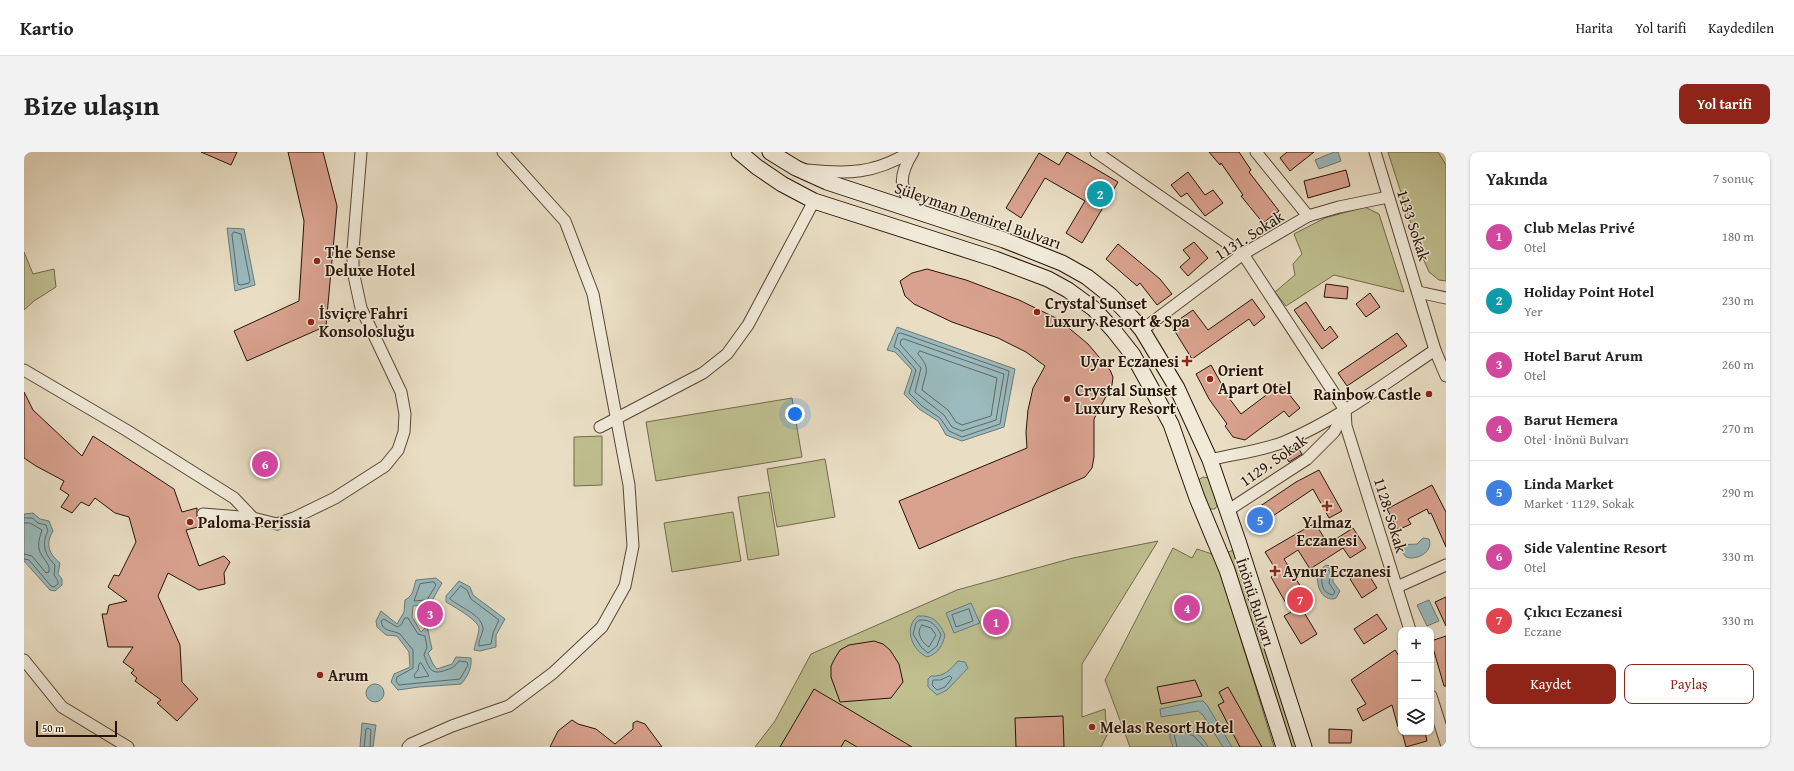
<!DOCTYPE html>
<html lang="tr">
<meta charset="utf-8">
<style>
body{margin:0;font-family:"Gentium Book Plus",serif;background:#f2f2f2;color:#222}
.controls{position:absolute;right:12px;bottom:12px;display:grid;overflow:hidden;border-radius:8px;box-shadow:0 1px 3px #0004}
.controls button{width:36px;height:36px;display:grid;place-items:center;padding:0;border:0;border-bottom:1px solid #e0e0e0;background:#fff;color:#222;font:20px sans-serif}
.scale{position:absolute;left:12px;bottom:10px;width:81px;box-sizing:border-box;padding-left:4px;border:2px solid #261408;border-top:0;font-size:11px;line-height:14px;white-space:nowrap;color:#261408;-webkit-text-stroke:3px #f1ead9;paint-order:stroke}
.you{position:absolute;left:771px;top:262px;width:14px;height:14px;margin:-10px;border:3px solid #fff;border-radius:50%;background:#1a73e8;box-shadow:0 0 0 6px #1a73e833}
.badge{display:grid;place-items:center;width:26px;height:26px;border-radius:50%;background:#8f2418;color:#fff;font-size:13px;font-weight:700}
.pin{position:absolute;translate:-50% -50%;border:2px solid #fff;box-shadow:0 1px 4px #0006}
.list{margin:0;padding:0;list-style:none}
h2{display:flex;justify-content:space-between;align-items:center;height:52px;margin:0;padding:0 16px;font-size:17px}
h2 small{font-size:13px;font-weight:400;color:#767676}
.list li{display:grid;grid-template-columns:26px 1fr auto;gap:12px;align-items:center;box-sizing:border-box;height:64px;padding:0 16px;border-top:1px solid #e0e0e0}
.list b{display:block;font-size:15px;white-space:nowrap}
.list p{margin:0;font-size:13px;white-space:nowrap;color:#767676}
.list em{font-size:13px;font-style:normal;color:#767676}
.actions{display:flex;gap:8px;padding:12px 16px}
.actions a{flex:1;padding:9px 0;border:1px solid #8f2418;border-radius:8px;text-align:center;font-size:14px;color:#8f2418}
.actions .main{background:#8f2418;color:#fff}
.icon{flex:none;width:22px;height:22px;fill:none;stroke:currentColor;stroke-width:2;stroke-linecap:round;stroke-linejoin:round}
.map{position:relative;flex:none;width:1422px;height:595px;overflow:hidden;border-radius:8px}
header{display:flex;align-items:center;gap:24px;box-sizing:border-box;height:56px;padding:0 20px;background:#fff;border-bottom:1px solid #e0e0e0}
header strong{font-size:19px}
nav{display:flex;gap:22px;margin-inline-start:auto;font-size:14px}
.intro{display:flex;align-items:center;justify-content:space-between;box-sizing:border-box;height:96px;padding:0 24px}
h1{margin:0;font-size:28px}
.button{padding:10px 18px;border-radius:8px;background:#8f2418;color:#fff;font-size:14px;font-weight:700}
main{display:flex;gap:24px;padding:0 24px}
aside{flex:1;background:#fff;border-radius:8px;box-shadow:0 1px 3px #0004}
.map>svg:first-child{display:block}
</style>
<header>
<strong>Kartio</strong>
<nav><a>Harita</a><a>Yol tarifi</a><a>Kaydedilen</a></nav>
</header>
<div class="intro"><h1>Bize ulaşın</h1><a class="button">Yol tarifi</a></div>
<main>
<div class="map">
<svg width="1422" height="595" viewBox="0 0 1422 595">
<rect width="100%" height="100%" fill="#e9dec4"/>
<filter id="stains"><feTurbulence type="fractalNoise" baseFrequency=".005" numOctaves="4"/><feColorMatrix values="0 0 0 0 .2 0 0 0 0 .09 0 0 0 0 .02 0 0 0 .5 -.17"/></filter>
<radialGradient id="worn" r=".72"><stop offset=".6" stop-color="#630" stop-opacity="0"/><stop offset="1" stop-color="#630" stop-opacity=".3"/></radialGradient>
<g fill="#bfbf8f" stroke="#726a4c">
<path d="M1364,0H1414L1422,13V129L1415,128L1405,120L1395,97Z"/>
<path d="M1341,55L1355,62L1380,140L1310,123L1262,154L1251,140L1271,123L1269,112L1278,102L1270,82L1301,66Z"/>
<path d="M0,100L9,122L30,117L32,135L10,149L0,158Z"/>
<path d="M768,246L778,305L632,329L622,270Z"/>
<path d="M578,284V333L550,334V285Z"/>
<path d="M801,307L811,365L753,375L743,317Z"/>
<path d="M1179,325L1185,326L1194,352L1191,357H1184L1174,328Z"/>
<path d="M745,340L755,403L724,408L714,345Z"/>
<path d="M709,360L717,409L648,420L640,371Z"/>
<path d="M1134,389L1058,512V565L1081,557L1083,583L1077,595H731L751,569L787,502L933,438L1049,406Z"/>
<path d="M1149,396L1168,406L1173,397L1188,402L1194,413L1250,595H1106L1081,528Z"/>
<path d="M1210,398L1273,595H1267L1204,400Z"/>
</g>
<g fill="#9ababd" stroke="#6c7875">
<path d="M1310,0H1314L1317,9L1295,17L1291,8Z"/>
<path d="M203,76L220,77L231,133L211,139Z"/>
<path d="M873,175L991,217L980,275L938,289L922,283L914,269L895,257L880,242L888,218L871,200L863,198Z"/>
<path d="M9,361L16,367L25,369L29,379C21,392 25,402 36,411L34,422L38,427V433L31,439L26,438L0,409V362Z"/>
<path d="M1399,386L1405,387C1410,400 1392,409 1382,405L1378,400C1380,390 1386,393 1393,392Z"/>
<path d="M1302,413C1313,415 1309,421 1309,430L1316,439L1312,446L1309,447C1295,447 1292,430 1294,419Z"/>
<path d="M412,426L418,431L406,452L389,454L388,465L397,480L403,474L408,497L404,501L409,512L413,517L428,512L432,505L447,506C448,516 444,524 437,532L395,535L374,538L367,530L370,522L386,515L385,500L373,484L362,483L353,475L352,469L357,459L373,472L380,460L381,448C390,443 389,437 392,428Z"/>
<path d="M435,429L446,435L449,443L481,467L472,483V495L456,499L450,498C451,492 455,481 455,476C454,468 429,454 422,450V444Z"/>
<path d="M1405,448L1415,469L1403,474L1393,453Z"/>
<path d="M947,451L956,471L930,481L922,461Z"/>
<path d="M894,464C909,463 915,470 921,483C919,493 914,502 903,505C888,498 879,476 894,464Z"/>
<path d="M934,509L941,510L944,516L923,538L913,543L904,535V527L907,524C920,525 926,518 934,509Z"/>
<circle cx="351" cy="541" r="9"/>
<path d="M1174,549H1179L1183,553L1208,595H1199L1179,563L1174,559L1137,565L1136,557Z"/>
<path d="M338,571L352,573L349,595H336Z"/>
<path d="M1153,574C1166,576 1179,583 1184,595H1149L1146,586V579Z"/>
</g>
<g fill="none" stroke-linecap="round" stroke-linejoin="round">
<g stroke="#606762" stroke-width="1">
<path d="M210,80L217,82L226,129L225,131L217,133L214,132L208,83Z"/>
<path d="M877,181L985,219L976,272L938,285L925,279L916,266L898,254L885,241L892,218L874,197L870,195L874,182Z"/>
<path d="M880,187L980,222L972,268L938,279L928,275L920,263L891,240L897,216L876,192L877,188Z"/>
<path d="M896,199L973,226L967,264L938,273L932,270L924,258L898,238C901,220 908,218 894,202Z"/>
<path d="M0,366H8L14,371L22,373L24,379C17,392 21,403 31,413L30,423L34,429V432L30,435L27,434L5,408L0,407"/>
<path d="M0,371H6L18,378C16,384 14,390 15,397C17,406 27,411 25,420L22,421L8,404L0,402"/>
<path d="M1302,417L1307,420L1305,431L1311,440L1309,443C1298,441 1297,432 1298,423Z"/>
<path d="M410,430L412,433L403,448L390,449L396,432Z"/>
<path d="M437,434L443,438L447,447L475,468L469,481L467,492L455,494C454,488 459,482 459,476C457,462 435,455 426,447Z"/>
<path d="M945,457L949,469L932,475L928,463Z"/>
<path d="M381,466H384L394,482L401,484L403,495L400,503C405,516 407,524 422,518C429,516 431,514 435,509L443,510L444,513L436,527L375,533L372,529L373,525L389,516V498L376,482C369,478 358,480 357,469L360,467L373,475L377,473Z"/>
<path d="M896,468C907,467 913,474 917,483L913,494L904,501L897,495L889,482L892,471Z"/>
<path d="M898,473L907,476L912,483L905,495C898,491 891,480 898,473Z"/>
<path d="M397,511L405,524L391,526L390,523L394,518L395,512Z"/>
<path d="M926,524L928,526L921,535L913,538L908,533L909,528H916Z"/>
<path d="M340,595L342,577L344,576L347,578L346,595"/>
<path d="M1153,595L1150,582L1155,578L1170,584L1180,595"/>
</g>
</g>
<g fill="#d9a28f" stroke="#261408">
<path d="M177,0H213L207,13Z"/>
<path d="M264,0H299L313,54L302,174L223,209L210,179L275,149L280,69Z"/>
<path d="M1043,0L1094,30L1058,91L1042,81L1061,49L1021,26L997,66L982,56L1015,1L1035,13Z"/>
<path d="M1185,0H1215L1227,18L1225,20L1255,59L1239,71L1217,44L1219,43L1197,11L1196,13Z"/>
<path d="M1263,0H1290L1266,19L1256,6Z"/>
<path d="M1322,18L1326,34L1284,46L1280,29Z"/>
<path d="M1164,20L1181,43L1189,38L1199,51L1181,64L1163,41L1157,45L1147,33Z"/>
<path d="M1170,90L1184,106L1164,124L1156,115L1166,106L1159,98Z"/>
<path d="M1094,92L1136,127L1148,142L1133,153L1116,131L1113,134L1082,107Z"/>
<path d="M903,117L942,128L995,148L1034,167L1064,192L1086,218L1089,225L1088,233L1070,267V305L1068,316L1061,325L895,397L875,349L1003,296L1002,280L1004,258L1009,236L1021,214L1002,200L974,186L928,170L890,152L881,144L876,129L888,121Z"/>
<path d="M1302,132L1324,135L1323,147L1300,145Z"/>
<path d="M1346,141L1356,155L1342,165L1332,152Z"/>
<path d="M1228,147L1241,165L1230,174L1225,167L1168,207L1147,173L1169,158L1184,178Z"/>
<path d="M1282,150L1301,179L1306,174L1314,185L1298,197L1270,158Z"/>
<path d="M1373,181L1383,194L1323,234L1314,221Z"/>
<path d="M1187,213L1198,233L1196,234L1217,262L1257,232L1276,256L1265,265L1260,259L1221,288L1209,285L1201,274L1203,272L1185,247L1172,222Z"/>
<path d="M0,240L9,258L58,304L69,284L150,337L158,360L173,356V365L176,368L178,374L162,378L175,414L200,404L206,410L200,421L201,432L175,438L144,421L134,444L156,493L158,530L174,547L153,569L133,551L137,548L111,529L113,526L107,521L110,518L99,510L109,495H84L78,462H83L85,453L103,449L84,435L90,423L95,424L112,390L105,365L91,361L71,346L65,354L57,350L48,361L37,355L45,343L36,337L40,329L12,314L0,306Z"/>
<path d="M1273,294L1278,302L1265,310L1260,302Z"/>
<path d="M1295,318L1318,359L1305,366L1289,337L1234,374L1226,361L1272,330Z"/>
<path d="M1408,333L1422,360V395L1407,361L1405,362L1403,357L1384,367L1387,372L1374,378L1363,357Z"/>
<path d="M1291,371L1304,392L1329,376L1342,396L1326,406L1319,396L1286,417L1274,398L1260,407L1281,442L1272,447L1293,482L1277,492L1260,464L1267,460L1247,425L1254,421L1241,400Z"/>
<path d="M1341,417L1353,436L1338,446L1326,427Z"/>
<path d="M1422,445V474L1411,450Z"/>
<path d="M1353,462L1363,477L1340,492L1330,477Z"/>
<path d="M1422,484V534H1420L1407,489Z"/>
<path d="M850,489L859,492L866,498L875,512L879,530L867,546L816,550L807,525V514L811,506L816,498L825,493Z"/>
<path d="M1371,498L1377,507V574L1374,575L1368,553L1339,569L1333,557L1342,552L1327,528Z"/>
<path d="M1171,528L1178,544L1137,552L1133,535Z"/>
<path d="M1204,535L1238,595H1216L1194,553L1200,550L1195,540Z"/>
<path d="M790,537L826,558L888,595H833L821,588L817,595H756Z"/>
<path d="M1039,564L1040,595H992L991,566Z"/>
<path d="M548,568L554,572L572,577L591,592L609,577V571L613,569L621,572L638,595H526L534,579Z"/>
<path d="M1305,577L1328,578L1327,591H1305Z"/>
<path d="M1378,580H1401L1403,589L1382,595Z"/>
</g>
<g fill="none" stroke-linecap="round" stroke-linejoin="round">
<defs>
<g id="street">
<path d="M889,0C874,24 874,38 894,59"/>
<path d="M1072,0L1219,102L1321,258"/>
<path d="M1232,0L1284,64"/>
<path d="M1351,0L1411,198L1422,224"/>
<path d="M783,18C824,22 850,22 886,0"/>
<path d="M1394,140L1422,146"/>
<path d="M1118,178L1219,102L1284,64L1315,55L1364,45"/>
<path d="M0,218L102,278L210,346L229,366"/>
<path d="M1321,258L1322,274L1386,478"/>
<path d="M576,275L679,221L703,202L724,173L790,49"/>
<path d="M1186,308C1210,302 1237,299 1260,290C1315,267 1363,230 1411,198"/>
<path d="M1203,359L1283,307L1310,280L1321,259"/>
<path d="M179,362L229,366L253,372L270,366L311,346L361,314L374,298L380,280L381,262L377,240L337,156L329,119V98L337,0"/>
<path d="M1373,435L1422,413"/>
<path d="M0,508L38,555L104,595"/>
<path d="M1407,544L1422,591"/>
<path d="M384,595L387,592L428,574L485,554L529,521L578,475L601,434L609,394L605,333L569,142L541,69L479,0"/>
</g>
<g id="secondary">
<path d="M715,0L733,15L758,32L790,49L971,107L1024,127L1044,138L1070,157L1090,179L1109,203L1147,272L1173,346L1203,418L1260,595"/>
<path d="M746,0L772,16L803,30L980,88L1038,111L1063,125L1087,144L1108,166L1118,178L1153,236L1186,308L1215,392L1280,595"/>
</g>
</defs>
<use href="#street" stroke="#574637" stroke-width="13"/>
<use href="#secondary" stroke="#261408" stroke-width="17"/>
<use href="#street" stroke="#f1ead9" stroke-width="11"/>
<use href="#secondary" stroke="#f1ead9" stroke-width="15"/>
</g>
<g fill="#8f2418" stroke="#f1ead9" stroke-width="1.5">
<circle cx="293" cy="109" r="4"/>
<circle cx="1013" cy="160" r="4"/>
<circle cx="287" cy="170" r="4"/>
<path d="M1161 203h4v4h4v4h-4v4h-4v-4h-4v-4h4z"/>
<circle cx="1186" cy="227" r="4"/>
<circle cx="1405" cy="242" r="4"/>
<circle cx="1043" cy="247" r="4"/>
<path d="M1301 348h4v4h4v4h-4v4h-4v-4h-4v-4h4z"/>
<circle cx="166" cy="370" r="4"/>
<path d="M1249 413h4v4h4v4h-4v4h-4v-4h-4v-4h4z"/>
<circle cx="296" cy="523" r="4"/>
<circle cx="1068" cy="575" r="4"/>
</g>
<g text-anchor="middle" stroke-width="3" stroke-linejoin="round" paint-order="stroke">
<g font-size="16" fill="#261408" stroke="#f1ead9">
<text transform="translate(954 63) rotate(19)" y="6">Süleyman Demirel Bulvarı</text>
<text transform="translate(1390 73) rotate(72)" y="6">1133 Sokak</text>
<text transform="translate(1225 83) rotate(-32)" y="6">1131. Sokak</text>
<text transform="translate(1249 308) rotate(-35)" y="6">1129. Sokak</text>
<text transform="translate(1367 363) rotate(73)" y="6">1128. Sokak</text>
<text transform="translate(1232 450) rotate(72)" y="6">İnönü Bulvarı</text>
</g>
<g font-size="16" font-weight="bold" fill="#261408" stroke="#f1ead9" text-anchor="start">
<text x="301" y="106">The Sense<tspan x="301" dy="18">Deluxe Hotel</tspan></text>
<text x="1021" y="157">Crystal Sunset<tspan x="1021" dy="18">Luxury Resort &amp; Spa</tspan></text>
<text x="295" y="167">İsviçre Fahri<tspan x="295" dy="18">Konsolosluğu</tspan></text>
<text x="1155" y="215" text-anchor="end">Uyar Eczanesi</text>
<text x="1194" y="224">Orient<tspan x="1194" dy="18">Apart Otel</tspan></text>
<text x="1051" y="244">Crystal Sunset<tspan x="1051" dy="18">Luxury Resort</tspan></text>
<text x="1397" y="248" text-anchor="end">Rainbow Castle</text>
<text x="174" y="376">Paloma Perissia</text>
<text x="1303" y="376" text-anchor="middle">Yılmaz<tspan x="1303" dy="18">Eczanesi</tspan></text>
<text x="1259" y="425">Aynur Eczanesi</text>
<text x="304" y="529">Arum</text>
<text x="1076" y="581">Melas Resort Hotel</text>
</g>
</g>
<rect width="100%" height="100%" filter="url(#stains)"/>
<rect width="100%" height="100%" fill="url(#worn)"/>
</svg>
<div class="controls">
<button>+</button>
<button>−</button>
<button><svg class="icon" aria-label="layers" viewBox="0 0 24 24"><path d="M12 4l9 5-9 5-9-5zM3 14l9 5 9-5"/></svg></button>
</div>
<div class="scale">50 m</div>
<div class="you"></div>
<div class="pin badge" style="left:972px;top:470px;background:#d1479c">1</div>
<div class="pin badge" style="left:1076px;top:42px;background:#0f9aa8">2</div>
<div class="pin badge" style="left:406px;top:462px;background:#d1479c">3</div>
<div class="pin badge" style="left:1163px;top:456px;background:#d1479c">4</div>
<div class="pin badge" style="left:1236px;top:368px;background:#3f7fe0">5</div>
<div class="pin badge" style="left:241px;top:312px;background:#d1479c">6</div>
<div class="pin badge" style="left:1276px;top:448px;background:#e0444e">7</div>
</div>
<aside>
<h2>Yakında<small>7 sonuç</small></h2>
<ul class="list">
<li><span class="badge" style="background:#d1479c">1</span><div><b>Club Melas Privé</b><p>Otel</p></div><em>180 m</em></li>
<li><span class="badge" style="background:#0f9aa8">2</span><div><b>Holiday Point Hotel</b><p>Yer</p></div><em>230 m</em></li>
<li><span class="badge" style="background:#d1479c">3</span><div><b>Hotel Barut Arum</b><p>Otel</p></div><em>260 m</em></li>
<li><span class="badge" style="background:#d1479c">4</span><div><b>Barut Hemera</b><p>Otel · İnönü Bulvarı</p></div><em>270 m</em></li>
<li><span class="badge" style="background:#3f7fe0">5</span><div><b>Linda Market</b><p>Market · 1129. Sokak</p></div><em>290 m</em></li>
<li><span class="badge" style="background:#d1479c">6</span><div><b>Side Valentine Resort</b><p>Otel</p></div><em>330 m</em></li>
<li><span class="badge" style="background:#e0444e">7</span><div><b>Çıkıcı Eczanesi</b><p>Eczane</p></div><em>330 m</em></li>
</ul>
<div class="actions"><a class="main">Kaydet</a><a>Paylaş</a></div>
</aside>
</main>
